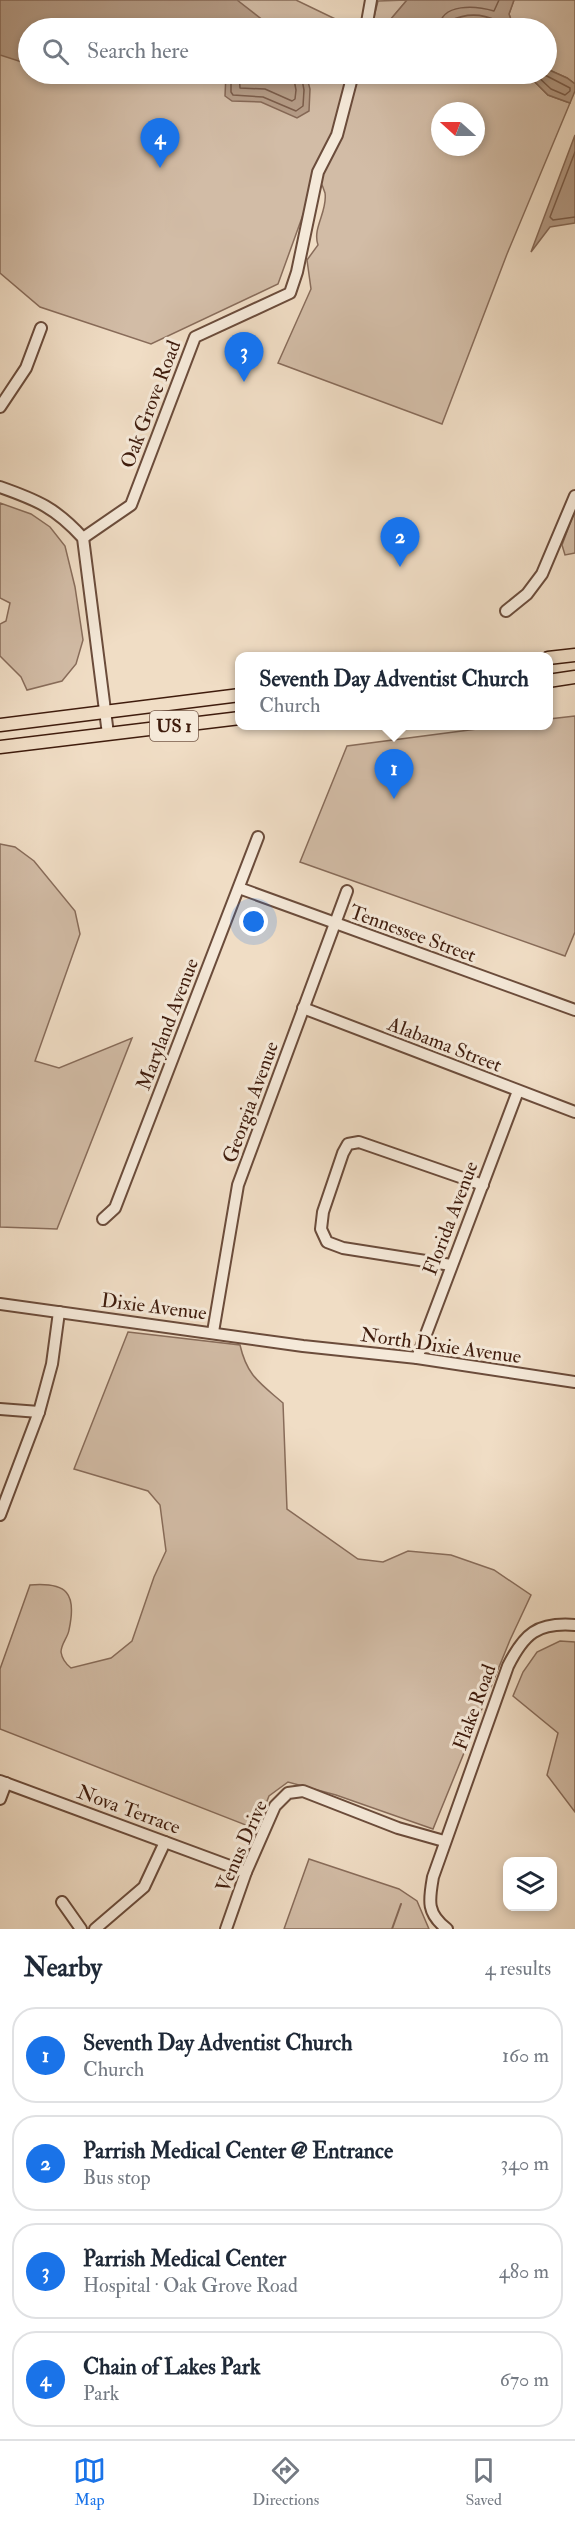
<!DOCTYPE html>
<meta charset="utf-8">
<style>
body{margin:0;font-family:"IM FELL Double Pica",serif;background:#f2f2f3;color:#1f2937}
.controls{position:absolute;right:18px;bottom:18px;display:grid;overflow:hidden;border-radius:12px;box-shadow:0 3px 9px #0003}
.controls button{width:54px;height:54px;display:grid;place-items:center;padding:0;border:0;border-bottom:2px solid #e0e1e3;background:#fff;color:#1f2937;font:30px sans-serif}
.compass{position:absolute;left:431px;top:102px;width:54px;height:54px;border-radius:50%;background:#fff;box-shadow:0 3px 9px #0003;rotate:291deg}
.you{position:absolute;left:254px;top:922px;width:21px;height:21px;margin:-15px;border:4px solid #fff;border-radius:50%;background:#1a73e8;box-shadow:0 0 0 9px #1a73e833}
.badge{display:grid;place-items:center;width:39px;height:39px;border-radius:50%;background:#1a73e8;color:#fff;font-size:20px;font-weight:700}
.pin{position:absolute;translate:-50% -50px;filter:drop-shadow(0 2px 3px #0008)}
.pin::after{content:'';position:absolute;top:32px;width:21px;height:18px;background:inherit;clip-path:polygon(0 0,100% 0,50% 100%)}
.popup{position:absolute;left:235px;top:652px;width:318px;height:78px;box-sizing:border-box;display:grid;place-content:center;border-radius:12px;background:#fff;filter:drop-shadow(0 2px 4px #0005);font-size:20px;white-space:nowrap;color:#747a83}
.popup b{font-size:22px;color:#1f2937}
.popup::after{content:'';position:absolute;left:50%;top:100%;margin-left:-12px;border:12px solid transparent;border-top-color:#fff}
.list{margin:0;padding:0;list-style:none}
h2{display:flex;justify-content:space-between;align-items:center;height:78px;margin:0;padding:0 24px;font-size:26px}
h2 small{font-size:20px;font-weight:400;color:#747a83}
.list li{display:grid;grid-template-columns:39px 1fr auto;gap:18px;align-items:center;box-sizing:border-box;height:96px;margin:0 12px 12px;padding:0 12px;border:2px solid #e0e1e3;border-radius:24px}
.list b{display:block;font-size:22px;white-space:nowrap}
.list p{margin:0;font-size:20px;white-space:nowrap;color:#747a83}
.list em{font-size:20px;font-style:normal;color:#747a83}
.icon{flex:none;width:33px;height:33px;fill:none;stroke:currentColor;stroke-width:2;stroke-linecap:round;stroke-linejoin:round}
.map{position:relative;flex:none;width:575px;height:1929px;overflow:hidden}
.search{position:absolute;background:#fff;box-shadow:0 3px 9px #0003;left:18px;right:18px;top:18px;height:66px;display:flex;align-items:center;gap:15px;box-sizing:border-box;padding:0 21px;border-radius:33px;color:#747a83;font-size:22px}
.sheet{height:510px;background:#fff}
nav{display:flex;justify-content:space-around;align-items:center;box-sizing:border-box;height:84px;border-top:2px solid #e0e1e3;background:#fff;font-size:16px;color:#747a83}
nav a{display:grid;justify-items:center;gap:3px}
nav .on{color:#1a73e8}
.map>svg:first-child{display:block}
</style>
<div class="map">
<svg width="575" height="1929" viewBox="0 0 575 1929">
<rect width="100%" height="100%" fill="#f0ddc5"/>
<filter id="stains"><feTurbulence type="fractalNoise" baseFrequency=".00333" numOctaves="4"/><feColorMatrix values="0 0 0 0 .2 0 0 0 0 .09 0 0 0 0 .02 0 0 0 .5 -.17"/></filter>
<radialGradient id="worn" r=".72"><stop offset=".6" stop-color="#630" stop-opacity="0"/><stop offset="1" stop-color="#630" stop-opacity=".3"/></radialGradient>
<g fill="#d2bca6" stroke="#886c5a" stroke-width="1.5" fill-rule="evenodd">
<path d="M0,0H296L354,28H28V74H349L334,129L278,284L151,344L40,307L0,273Z"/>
<path d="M407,0L390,20L388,28H364L373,21L378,1Z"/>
<path d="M514,0H575V84L567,78L547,69L546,28H514L509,14Z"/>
<path d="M465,20L482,21L497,28H449Z"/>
<path d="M352,74H527L548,95L570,103L507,254L442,424L278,363L311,289L307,260L318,245C312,228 328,211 325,193C324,189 321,183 319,180ZM440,111H476V147H440Z"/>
<path d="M0,503L31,514L50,527L65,546L75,587L83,640L76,664L62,681L27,690L21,677L0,656V624L6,621L10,603L0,598Z"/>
<path d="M575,510V553L565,555L562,545Z"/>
<path d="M575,716V932L565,956L300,862L347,746L500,726H548L549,719Z"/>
<path d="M0,844L15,847L34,861L75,911L80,934L35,1061L59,1068L132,1038L57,1229L0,1227Z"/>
<path d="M128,1332L240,1345C247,1376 260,1383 283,1403L287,1509L358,1559L383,1562L408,1551L451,1555L494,1570L531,1595L510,1640L433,1829L336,1795L288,1782L269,1796L256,1829L0,1729V1669L30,1585C67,1582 77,1593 69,1630C68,1637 61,1644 61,1652C62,1659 66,1664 71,1668L111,1658L132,1641L154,1577L166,1551L160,1505L148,1491L74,1469Z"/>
<path d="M560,1641L575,1642V1812L547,1775L558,1733L513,1696L523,1672L537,1652Z"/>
<path d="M309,1859L399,1889L417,1901L429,1929H284Z"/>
</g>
<g fill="#b49b86" stroke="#856856" stroke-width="1.5">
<path d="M0,0H237L273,28H28V64L0,55Z"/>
<path d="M407,0H514L509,14L514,28H497L482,21L465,20L449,28H388L390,20Z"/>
<path d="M547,69L567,78L575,84V91L570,103L548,95L527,74H546Z"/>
<path d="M226,74H306L310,89L309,111L297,118L261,102L232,101L225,96Z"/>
<path d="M575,135V223L550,227L531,252Z"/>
</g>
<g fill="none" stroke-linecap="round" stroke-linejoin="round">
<g stroke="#7a5c4a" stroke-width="1.5">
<path d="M439,28C441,2 477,6 494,11L499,0"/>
<path d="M447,28L450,21C466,13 481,13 497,21L500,28"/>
<path d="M231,74V92L233,95L263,97L296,111L303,106L304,90L301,74"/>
<path d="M239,74L240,88L265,89L292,101L295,99L296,90L293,74"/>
<path d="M535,74L551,89L565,95L570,91V88L543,74"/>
<path d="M575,152L550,217L553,220L575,217"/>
</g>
<path stroke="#856856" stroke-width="2" d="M392,1929L401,1904"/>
<defs>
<g id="minor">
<path d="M366,28L371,0"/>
<path d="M0,407L26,368L41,328"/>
<path d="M0,487C37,500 56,508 83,538L108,734"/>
<path d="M83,538L131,505L195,337L290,293L297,272L318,172L337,135L353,74"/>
<path d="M506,611L527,594L542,574L575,496"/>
<path d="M239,888L575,1010"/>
<path d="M303,1008L575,1112"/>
<path d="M103,1219L115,1208L258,837"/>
<path d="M451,1265L343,1248L327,1242L321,1229L323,1212L343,1153L348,1144L359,1142L483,1185"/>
<path d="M0,1304L303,1346L417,1358L575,1382"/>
<path d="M213,1332L238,1185L347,891"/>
<path d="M417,1358L518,1091"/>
<path d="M0,1409L39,1412"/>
<path d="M0,1515L39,1412L52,1364L59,1312"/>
<path d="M0,1781L246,1872"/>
<path d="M0,1799L6,1783"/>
<path d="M62,1902L81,1929"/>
<path d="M95,1929L144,1887L165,1842"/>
<path d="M226,1929L246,1872L275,1806L288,1793L303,1791L398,1828L444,1841"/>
<path d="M447,1929C426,1913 429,1900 433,1877L508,1666C524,1634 537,1622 575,1625"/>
</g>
<g id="major">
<path d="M548,658L575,655"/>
<path d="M548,681L575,677"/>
<path d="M0,725L240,695"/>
<path d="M0,747L240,718"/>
</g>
</defs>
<use href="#minor" stroke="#6b4c3b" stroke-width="14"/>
<use href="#major" stroke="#3f1c0d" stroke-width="15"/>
<use href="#minor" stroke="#f5e9d9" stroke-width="10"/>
<use href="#major" stroke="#f0ddc5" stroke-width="12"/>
</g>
<g text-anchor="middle" stroke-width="6" stroke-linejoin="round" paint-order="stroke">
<rect fill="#f5e9d9" stroke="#765a4a" stroke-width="1.5" x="150" y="711" width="48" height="30" rx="4.5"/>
<g font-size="18" font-weight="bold" fill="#3f1c0d">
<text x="174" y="732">US 1</text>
</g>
<g font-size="20" fill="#3f1c0d" stroke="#f5e9d9">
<text transform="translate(150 404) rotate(-69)" y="7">Oak Grove Road</text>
<text transform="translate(413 933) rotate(20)" y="7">Tennessee Street</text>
<text transform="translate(167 1024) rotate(-69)" y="7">Maryland Avenue</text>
<text transform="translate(445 1044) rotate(21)" y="7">Alabama Street</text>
<text transform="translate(250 1102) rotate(-70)" y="7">Georgia Avenue</text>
<text transform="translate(450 1218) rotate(-69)" y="7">Florida Avenue</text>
<text transform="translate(154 1306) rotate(7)" y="7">Dixie Avenue</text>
<text transform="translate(441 1345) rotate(8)" y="7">North Dixie Avenue</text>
<text transform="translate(474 1707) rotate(-70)" y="7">Flake Road</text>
<text transform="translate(129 1809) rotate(20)" y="7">Nova Terrace</text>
<text transform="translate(241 1846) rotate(-66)" y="7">Venus Drive</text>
</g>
</g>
<rect width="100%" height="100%" filter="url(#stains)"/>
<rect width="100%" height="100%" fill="url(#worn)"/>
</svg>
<div class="controls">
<button><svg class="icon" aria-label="layers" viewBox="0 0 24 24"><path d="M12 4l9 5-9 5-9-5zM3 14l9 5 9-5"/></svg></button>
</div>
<svg class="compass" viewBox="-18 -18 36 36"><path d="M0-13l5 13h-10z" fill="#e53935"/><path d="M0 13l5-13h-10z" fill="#747a83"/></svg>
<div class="you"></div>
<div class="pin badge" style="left:394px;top:799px">1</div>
<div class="popup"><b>Seventh Day Adventist Church</b>Church</div>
<div class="pin badge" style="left:400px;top:567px">2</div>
<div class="pin badge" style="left:244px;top:382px">3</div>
<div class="pin badge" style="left:160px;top:168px">4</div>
<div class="search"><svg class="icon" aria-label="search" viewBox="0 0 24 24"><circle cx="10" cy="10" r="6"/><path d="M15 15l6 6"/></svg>Search here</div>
</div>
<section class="sheet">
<h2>Nearby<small>4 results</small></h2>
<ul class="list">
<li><span class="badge">1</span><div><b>Seventh Day Adventist Church</b><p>Church</p></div><em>160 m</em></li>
<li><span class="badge">2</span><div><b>Parrish Medical Center @ Entrance</b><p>Bus stop</p></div><em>340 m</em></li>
<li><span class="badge">3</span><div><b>Parrish Medical Center</b><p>Hospital · Oak Grove Road</p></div><em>480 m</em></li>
<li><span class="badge">4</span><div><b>Chain of Lakes Park</b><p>Park</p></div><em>670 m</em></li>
</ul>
</section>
<nav>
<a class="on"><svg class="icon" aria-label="map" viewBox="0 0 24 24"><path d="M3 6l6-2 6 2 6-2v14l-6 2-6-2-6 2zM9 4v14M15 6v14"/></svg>Map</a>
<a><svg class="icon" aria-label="directions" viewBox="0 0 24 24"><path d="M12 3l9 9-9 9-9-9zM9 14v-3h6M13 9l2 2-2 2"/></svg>Directions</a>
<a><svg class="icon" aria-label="saved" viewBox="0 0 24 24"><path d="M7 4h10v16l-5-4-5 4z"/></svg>Saved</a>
</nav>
